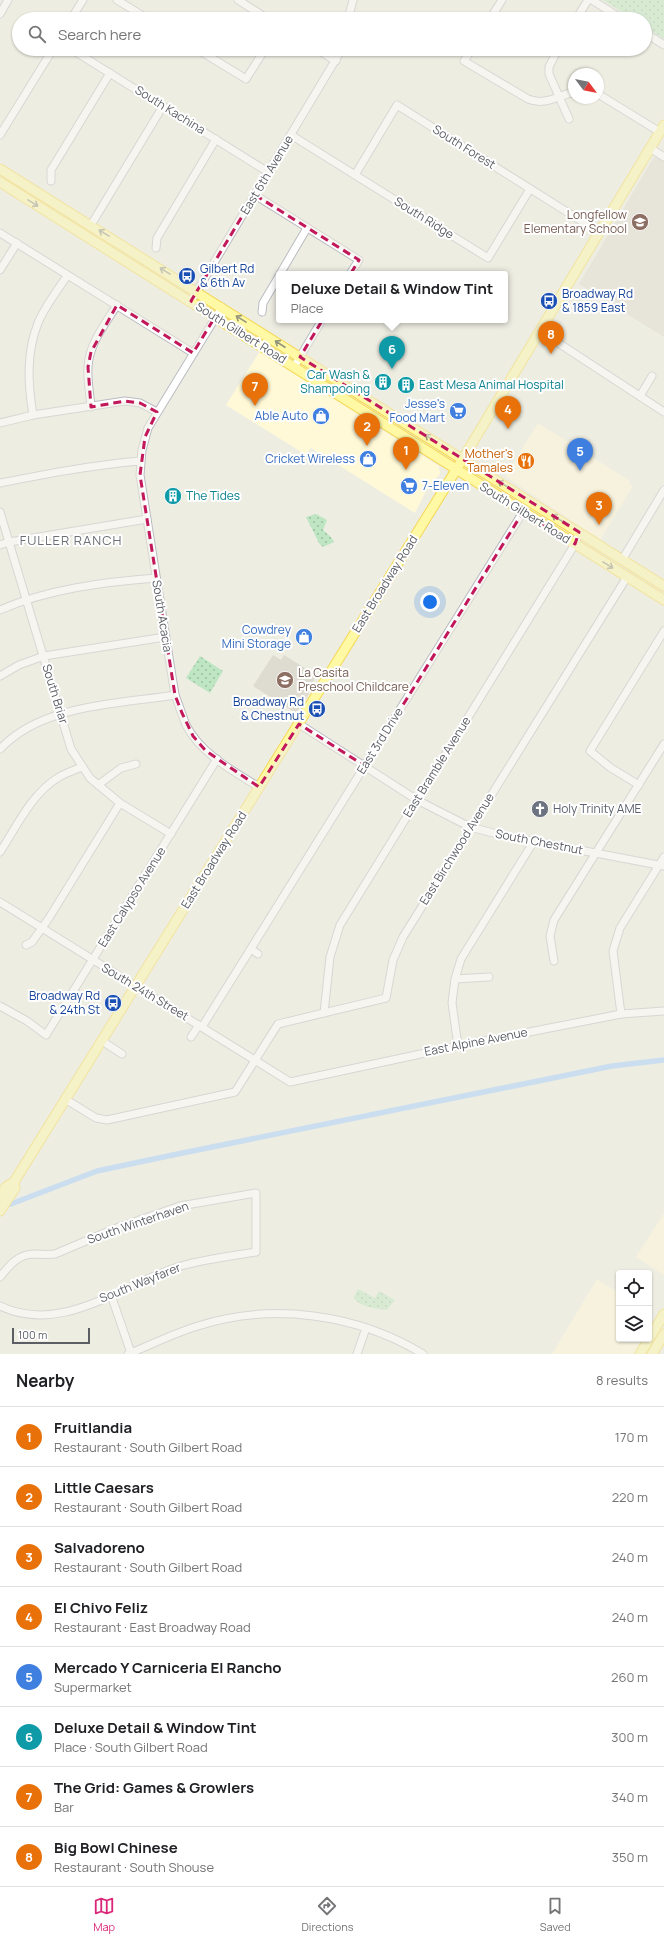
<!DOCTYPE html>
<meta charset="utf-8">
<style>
body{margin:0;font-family:Manrope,sans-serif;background:#f2f2f2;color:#202124}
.controls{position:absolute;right:12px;bottom:12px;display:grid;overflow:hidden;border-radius:4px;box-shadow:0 1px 3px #0004}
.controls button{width:36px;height:36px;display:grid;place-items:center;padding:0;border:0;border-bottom:1px solid #e0e0e0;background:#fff;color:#202124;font:20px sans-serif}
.compass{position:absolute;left:568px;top:68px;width:36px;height:36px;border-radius:50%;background:#fff;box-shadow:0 1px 3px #0004;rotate:122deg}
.scale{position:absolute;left:12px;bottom:10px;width:78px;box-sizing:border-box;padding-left:4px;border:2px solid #5b5e64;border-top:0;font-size:11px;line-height:14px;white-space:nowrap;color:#5b5e64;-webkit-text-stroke:3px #fff;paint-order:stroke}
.you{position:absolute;left:430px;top:602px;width:14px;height:14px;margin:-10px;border:3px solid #fff;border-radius:50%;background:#1a73e8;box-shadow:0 0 0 6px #1a73e833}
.badge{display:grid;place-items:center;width:26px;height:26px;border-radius:50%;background:#db2777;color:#fff;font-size:13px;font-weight:700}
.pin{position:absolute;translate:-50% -33px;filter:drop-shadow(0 1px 2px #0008)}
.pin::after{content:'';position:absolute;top:21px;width:14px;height:12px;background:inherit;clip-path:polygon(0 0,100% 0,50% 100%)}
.popup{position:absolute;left:276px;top:271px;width:232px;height:52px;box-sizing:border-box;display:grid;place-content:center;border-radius:4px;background:#fff;filter:drop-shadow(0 1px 3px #0005);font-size:13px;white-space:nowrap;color:#757577}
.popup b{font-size:15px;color:#202124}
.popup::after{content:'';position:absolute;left:50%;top:100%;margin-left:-8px;border:8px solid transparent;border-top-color:#fff}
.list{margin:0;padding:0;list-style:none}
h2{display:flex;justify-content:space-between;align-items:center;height:52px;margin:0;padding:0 16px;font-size:17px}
h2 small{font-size:13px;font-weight:400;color:#757577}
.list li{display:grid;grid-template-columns:26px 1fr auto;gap:12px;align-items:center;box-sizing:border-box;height:60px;padding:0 16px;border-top:1px solid #e0e0e0}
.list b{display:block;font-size:15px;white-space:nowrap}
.list p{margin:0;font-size:13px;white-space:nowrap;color:#757577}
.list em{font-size:13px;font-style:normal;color:#757577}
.icon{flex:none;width:22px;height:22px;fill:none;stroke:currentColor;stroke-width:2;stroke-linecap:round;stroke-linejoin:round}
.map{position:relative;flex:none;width:664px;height:1354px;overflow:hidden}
.search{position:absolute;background:#fff;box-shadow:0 1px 3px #0004;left:12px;right:12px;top:12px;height:44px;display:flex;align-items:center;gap:10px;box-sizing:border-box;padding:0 14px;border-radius:22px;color:#757577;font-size:15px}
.sheet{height:532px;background:#fff}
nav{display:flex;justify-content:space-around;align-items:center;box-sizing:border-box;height:56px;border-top:1px solid #e0e0e0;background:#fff;font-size:11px;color:#757577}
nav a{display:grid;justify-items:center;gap:2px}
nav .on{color:#db2777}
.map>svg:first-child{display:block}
</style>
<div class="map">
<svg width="664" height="1354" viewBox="0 0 664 1354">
<defs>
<pattern id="park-dots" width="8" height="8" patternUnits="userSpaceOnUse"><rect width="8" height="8" fill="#bee6c2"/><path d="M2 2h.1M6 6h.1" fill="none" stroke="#9dbea1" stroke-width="1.8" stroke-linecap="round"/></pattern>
</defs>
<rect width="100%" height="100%" fill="#eeede2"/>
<g fill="#fff9d7">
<path d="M260,351L439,466L440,474L428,487L415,513L311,448L306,455L226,405Z"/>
<path d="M538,423L630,481L629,484L633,486L600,540L505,476Z"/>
<path d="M664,1213V1275L636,1257Z"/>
<path d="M597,1279L619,1293V1339H644L634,1354H552Z"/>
</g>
<g fill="#dedcd1">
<path d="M654,157L664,161V337L579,284Z"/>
<path d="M273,655L281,660L284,655L316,675L308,695L296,713L253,686Z"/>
</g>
<g fill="url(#park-dots)">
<path d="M603,0H664V39L645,27V19H633Z"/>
<path d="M316,514L327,520L323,530L331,537L334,542L323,547L319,543L306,517Z"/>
<path d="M200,656L223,671L210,693L186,678Z"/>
<path d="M358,1289L375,1298L379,1291L395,1300L387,1310C378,1309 357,1307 354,1297Z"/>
</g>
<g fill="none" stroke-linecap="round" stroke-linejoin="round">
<path stroke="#a1cdff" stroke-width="5.5" d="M11,1204L97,1171L168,1156L612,1066L664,1060"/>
<defs>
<g id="minor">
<path d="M117,0L148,19"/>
<path d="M238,0L268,19"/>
<path d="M592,0L622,19"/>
<path d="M0,14L8,0"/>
<path d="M71,19L83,0"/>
<path d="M348,19L353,0"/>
<path d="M490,19L502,0"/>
<path d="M576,19L588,0"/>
<path d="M645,33L664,45"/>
<path d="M71,49L268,172"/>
<path d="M197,49L246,79L265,49"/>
<path d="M317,49L336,61"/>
<path d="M472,49L464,61L528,99C545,106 557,96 574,92"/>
<path d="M558,49L549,67V74L569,119"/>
<path d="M598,94L660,132"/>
<path d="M0,135L53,49"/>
<path d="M291,135L488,258L530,189"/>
<path d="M650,148L664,157"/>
<path d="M355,175L397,105L599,232"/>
<path d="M51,181V170L110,73"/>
<path d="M255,195L359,260L350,274"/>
<path d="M91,225L163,106"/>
<path d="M0,233L193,353"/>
<path d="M156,248L157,238L216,139"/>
<path d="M0,270L17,243"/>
<path d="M280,274L307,228"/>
<path d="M191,301L342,49"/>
<path d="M222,307L148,428L142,450L140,475L175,695C179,705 182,715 186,725C201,754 233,771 259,787"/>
<path d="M262,312L263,303L279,276"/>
<path d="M540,331L664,412"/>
<path d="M294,367L322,320"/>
<path d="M640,396L652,376"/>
<path d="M91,407C90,394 87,380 88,367C89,344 105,324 117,305"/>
<path d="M33,415C28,385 26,353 38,323C45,306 57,291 67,276"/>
<path d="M0,423L33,415L125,401L140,403L157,412"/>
<path d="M0,483C46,474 93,465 140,461"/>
<path d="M0,512L71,749L90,778L120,803L171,834"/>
<path d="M0,545L9,542L147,519"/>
<path d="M622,560L664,490"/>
<path d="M0,610C48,589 104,582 156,578"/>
<path d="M0,676L19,665L44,656L165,637"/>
<path d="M299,724L417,800L470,827L501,835L664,866"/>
<path d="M0,749C42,704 118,704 175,695"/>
<path d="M98,785L121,768L136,764"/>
<path d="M639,785L611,768L590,751L664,631"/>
<path d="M0,852C17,826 32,793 59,777C66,773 74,770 82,767"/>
<path d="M0,902L290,1082L458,1046L621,1014L664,1011"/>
<path d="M26,945L32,942L49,918L120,803"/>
<path d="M251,949L258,954"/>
<path d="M554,961L550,936L554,920L664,744"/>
<path d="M455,979L489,977"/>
<path d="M0,1006L27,1021L46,1035L217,759"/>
<path d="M324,1013L330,957L340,925L575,544L579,532"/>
<path d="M621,1014L613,951L620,928L664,857"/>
<path d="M202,1027L523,512"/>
<path d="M191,1037L199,1025"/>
<path d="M102,1041L122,1054"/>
<path d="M458,1046L452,1003L455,979L461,959L534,841"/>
<path d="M65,1099L96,1118L107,1120L235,1092L278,1024L386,998L393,960L403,937L627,577"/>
<path d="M0,1277C9,1266 17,1255 33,1254C41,1254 46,1255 55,1254L119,1227L180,1206L256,1193V1252C231,1256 205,1259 181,1266C123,1283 63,1336 0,1306"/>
<path d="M111,1295L131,1353"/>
<path d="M128,1354C151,1345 174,1333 198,1326C272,1302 357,1314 423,1354"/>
<path d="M357,1354L366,1328"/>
</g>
<g id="major">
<path d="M0,169L664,586"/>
<path d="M0,182L664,600"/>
<path d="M0,1197L6,1187L14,1182L456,470L664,125"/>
<path d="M0,1211L15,1188L14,1182"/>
<path d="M649,1339L664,1314"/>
<path d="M640,1354L649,1339"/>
<path d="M652,1354L664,1334"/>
</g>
</defs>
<use href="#minor" stroke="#babcc2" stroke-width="9"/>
<use href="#major" stroke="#f5d854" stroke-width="11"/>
<use href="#minor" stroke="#fff" stroke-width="7"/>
<use href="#major" stroke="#fff9a6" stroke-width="9"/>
</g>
<defs><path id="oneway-shaft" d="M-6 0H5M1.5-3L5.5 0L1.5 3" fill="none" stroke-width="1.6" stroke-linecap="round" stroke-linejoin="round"/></defs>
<g stroke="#94947b">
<use href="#oneway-shaft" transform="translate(33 203) rotate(32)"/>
<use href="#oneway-shaft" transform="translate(104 233) rotate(-148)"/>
<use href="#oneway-shaft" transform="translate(165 271) rotate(-148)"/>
<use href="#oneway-shaft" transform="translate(241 319) rotate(-148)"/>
<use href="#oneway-shaft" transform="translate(280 344) rotate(-147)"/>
<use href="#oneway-shaft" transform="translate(430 438) rotate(-148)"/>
<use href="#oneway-shaft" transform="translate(503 484) rotate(-148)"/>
<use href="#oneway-shaft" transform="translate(557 518) rotate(-148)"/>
<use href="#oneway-shaft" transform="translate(608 565) rotate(32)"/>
</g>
<path d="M0 0H664V1354H0ZM255,195L359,260L300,357L579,532L575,544L523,512L365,766L299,724L259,787L206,751L193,736L182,713L175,695L140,475L145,437L157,412L140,403L125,401L91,407L88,367L91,352L117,305L193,353L215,317L191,301Z" fill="#eeede2" fill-opacity=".55" fill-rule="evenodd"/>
<path fill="none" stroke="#c2185b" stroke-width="3" stroke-dasharray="8 5" stroke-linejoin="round" d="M255,195L359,260L300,357L579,532L575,544L523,512L365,766L299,724L259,787L206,751L193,736L182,713L175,695L140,475L145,437L157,412L140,403L125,401L91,407L88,367L91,352L117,305L193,353L215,317L191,301Z"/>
<defs>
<symbol id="school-disc" viewBox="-11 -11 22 22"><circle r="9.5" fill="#8d6e63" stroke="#fff"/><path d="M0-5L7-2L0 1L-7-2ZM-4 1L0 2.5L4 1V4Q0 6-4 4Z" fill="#fff"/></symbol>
<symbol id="bus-disc" viewBox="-11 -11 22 22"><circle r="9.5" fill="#1a4fb4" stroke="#fff"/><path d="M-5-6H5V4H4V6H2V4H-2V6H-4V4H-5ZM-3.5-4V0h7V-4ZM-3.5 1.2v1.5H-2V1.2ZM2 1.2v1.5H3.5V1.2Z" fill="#fff"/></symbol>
<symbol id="building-disc" viewBox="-11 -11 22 22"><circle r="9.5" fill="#0f9aa8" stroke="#fff"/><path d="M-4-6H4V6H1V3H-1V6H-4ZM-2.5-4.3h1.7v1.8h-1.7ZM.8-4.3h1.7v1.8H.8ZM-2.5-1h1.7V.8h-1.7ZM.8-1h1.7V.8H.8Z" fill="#fff"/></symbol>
<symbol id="supermarket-disc" viewBox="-11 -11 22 22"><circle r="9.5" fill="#3f7fe0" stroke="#fff"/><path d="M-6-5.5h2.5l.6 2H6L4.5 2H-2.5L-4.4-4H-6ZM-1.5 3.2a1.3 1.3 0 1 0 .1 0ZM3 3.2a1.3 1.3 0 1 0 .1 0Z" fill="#fff"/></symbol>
<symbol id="shop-disc" viewBox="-11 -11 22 22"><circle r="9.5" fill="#3f7fe0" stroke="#fff"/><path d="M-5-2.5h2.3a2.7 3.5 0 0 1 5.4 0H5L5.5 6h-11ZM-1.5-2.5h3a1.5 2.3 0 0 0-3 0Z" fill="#fff"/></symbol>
<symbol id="restaurant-disc" viewBox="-11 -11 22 22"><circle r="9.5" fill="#e8710a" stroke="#fff"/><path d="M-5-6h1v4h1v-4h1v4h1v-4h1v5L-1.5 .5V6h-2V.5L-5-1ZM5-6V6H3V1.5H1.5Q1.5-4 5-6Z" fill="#fff"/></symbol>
<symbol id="church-disc" viewBox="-11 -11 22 22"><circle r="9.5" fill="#6b7280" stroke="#fff"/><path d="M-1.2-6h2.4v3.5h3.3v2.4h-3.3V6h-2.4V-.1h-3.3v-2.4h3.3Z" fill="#fff"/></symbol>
</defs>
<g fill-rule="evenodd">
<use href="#school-disc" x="630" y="212" width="20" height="20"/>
<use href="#bus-disc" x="177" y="266" width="20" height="20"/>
<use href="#bus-disc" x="539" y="291" width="20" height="20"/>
<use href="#building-disc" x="373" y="372" width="20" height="20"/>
<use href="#building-disc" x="396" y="375" width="20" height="20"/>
<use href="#supermarket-disc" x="448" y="401" width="20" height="20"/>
<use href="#shop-disc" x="311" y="406" width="20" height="20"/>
<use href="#shop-disc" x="358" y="449" width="20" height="20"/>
<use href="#restaurant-disc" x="516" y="451" width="20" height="20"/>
<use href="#supermarket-disc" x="399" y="476" width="20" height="20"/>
<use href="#building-disc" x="163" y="486" width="20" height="20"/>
<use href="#shop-disc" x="294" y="627" width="20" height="20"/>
<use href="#school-disc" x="275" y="670" width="20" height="20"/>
<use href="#bus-disc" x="307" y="699" width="20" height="20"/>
<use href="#church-disc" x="530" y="799" width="20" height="20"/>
<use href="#bus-disc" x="103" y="993" width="20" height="20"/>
</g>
<g text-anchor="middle" stroke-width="4" stroke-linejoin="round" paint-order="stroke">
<g font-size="12" fill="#5b5e64" stroke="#fff">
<text transform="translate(170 110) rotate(32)" y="4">South Kachina</text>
<text transform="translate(464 147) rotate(32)" y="4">South Forest</text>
<text transform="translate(267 175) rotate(-59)" y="4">East 6th Avenue</text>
<text transform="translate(424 218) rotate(32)" y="4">South Ridge</text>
<text transform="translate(241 333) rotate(32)" y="4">South Gilbert Road</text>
<text transform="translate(525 513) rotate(32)" y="4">South Gilbert Road</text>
<text transform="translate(385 584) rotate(-58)" y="4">East Broadway Road</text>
<text transform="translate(162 616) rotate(81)" y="4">South Acacia</text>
<text transform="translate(55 694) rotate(73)" y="4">South Briar</text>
<text transform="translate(380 741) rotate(-58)" y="4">East 3rd Drive</text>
<text transform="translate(437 767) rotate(-58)" y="4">East Bramble Avenue</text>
<text transform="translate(539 842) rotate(11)" y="4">South Chestnut</text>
<text transform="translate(457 849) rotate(-58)" y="4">East Birchwood Avenue</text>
<text transform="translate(214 860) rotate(-58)" y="4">East Broadway Road</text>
<text transform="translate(132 897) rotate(-58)" y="4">East Calypso Avenue</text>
<text transform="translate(145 992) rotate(31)" y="4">South 24th Street</text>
<text transform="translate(476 1042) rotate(-11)" y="4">East Alpine Avenue</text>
<text transform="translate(138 1223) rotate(-19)" y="4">South Winterhaven</text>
<text transform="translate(140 1283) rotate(-22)" y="4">South Wayfarer</text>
</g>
<g font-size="12" fill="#785e54" stroke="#fff" text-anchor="end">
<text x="627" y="219">Longfellow<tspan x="627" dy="14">Elementary School</tspan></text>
<text x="298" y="677" text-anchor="start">La Casita<tspan x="298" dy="14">Preschool Childcare</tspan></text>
</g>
<g font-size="12" fill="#164399" stroke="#fff" text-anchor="start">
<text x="200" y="273">Gilbert Rd<tspan x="200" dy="14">&amp; 6th Av</tspan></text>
<text x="562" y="298">Broadway Rd<tspan x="562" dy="14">&amp; 1859 East</tspan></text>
<text x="304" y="706" text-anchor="end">Broadway Rd<tspan x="304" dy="14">&amp; Chestnut</tspan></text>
<text x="100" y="1000" text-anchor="end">Broadway Rd<tspan x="100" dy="14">&amp; 24th St</tspan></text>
</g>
<g font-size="12" fill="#0d838f" stroke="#fff" text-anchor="start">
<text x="370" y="379" text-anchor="end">Car Wash &amp;<tspan x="370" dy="14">Shampooing</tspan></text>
<text x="419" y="389">East Mesa Animal Hospital</text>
<text x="186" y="500">The Tides</text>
</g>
<g font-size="12" fill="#366cbe" stroke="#fff" text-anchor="end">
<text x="445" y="408">Jesse's<tspan x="445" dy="14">Food Mart</tspan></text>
<text x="308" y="420">Able Auto</text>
<text x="355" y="463">Cricket Wireless</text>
<text x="422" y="490" text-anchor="start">7-Eleven</text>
<text x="291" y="634">Cowdrey<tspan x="291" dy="14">Mini Storage</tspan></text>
</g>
<g font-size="12" fill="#c56008" stroke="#fff" text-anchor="end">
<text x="513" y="458">Mother's<tspan x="513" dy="14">Tamales</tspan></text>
</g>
<g font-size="12" fill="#5b616d" stroke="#fff" text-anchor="start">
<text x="553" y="813">Holy Trinity AME</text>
</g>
<g font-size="13" letter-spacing="1" fill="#6c7076" stroke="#fff">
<text x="71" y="545">FULLER RANCH</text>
</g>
</g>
</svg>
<div class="controls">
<button><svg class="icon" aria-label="locate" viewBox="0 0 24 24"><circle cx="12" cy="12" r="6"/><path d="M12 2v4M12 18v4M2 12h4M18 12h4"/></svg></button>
<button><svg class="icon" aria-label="layers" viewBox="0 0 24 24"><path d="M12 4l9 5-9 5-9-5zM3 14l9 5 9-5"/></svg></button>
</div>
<svg class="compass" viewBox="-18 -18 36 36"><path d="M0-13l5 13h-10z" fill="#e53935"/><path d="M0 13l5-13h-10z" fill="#757577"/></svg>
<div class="scale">100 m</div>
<div class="you"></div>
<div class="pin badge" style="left:406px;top:470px;background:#e8710a">1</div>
<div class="pin badge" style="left:367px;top:446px;background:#e8710a">2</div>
<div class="pin badge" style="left:599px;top:525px;background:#e8710a">3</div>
<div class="pin badge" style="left:508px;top:429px;background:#e8710a">4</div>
<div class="pin badge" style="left:580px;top:471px;background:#3f7fe0">5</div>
<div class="pin badge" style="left:392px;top:369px;background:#0f9aa8">6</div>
<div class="popup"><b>Deluxe Detail &amp; Window Tint</b>Place</div>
<div class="pin badge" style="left:255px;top:406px;background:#e8710a">7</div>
<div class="pin badge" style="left:551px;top:354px;background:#e8710a">8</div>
<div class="search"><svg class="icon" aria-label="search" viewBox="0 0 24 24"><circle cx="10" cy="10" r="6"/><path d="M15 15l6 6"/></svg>Search here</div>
</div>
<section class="sheet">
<h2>Nearby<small>8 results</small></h2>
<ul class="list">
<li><span class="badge" style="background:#e8710a">1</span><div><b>Fruitlandia</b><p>Restaurant · South Gilbert Road</p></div><em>170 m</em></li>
<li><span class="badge" style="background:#e8710a">2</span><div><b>Little Caesars</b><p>Restaurant · South Gilbert Road</p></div><em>220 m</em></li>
<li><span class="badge" style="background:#e8710a">3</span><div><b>Salvadoreno</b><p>Restaurant · South Gilbert Road</p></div><em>240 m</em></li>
<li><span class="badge" style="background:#e8710a">4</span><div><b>El Chivo Feliz</b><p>Restaurant · East Broadway Road</p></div><em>240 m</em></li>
<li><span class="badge" style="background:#3f7fe0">5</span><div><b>Mercado Y Carniceria El Rancho</b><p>Supermarket</p></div><em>260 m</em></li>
<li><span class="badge" style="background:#0f9aa8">6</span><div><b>Deluxe Detail &amp; Window Tint</b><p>Place · South Gilbert Road</p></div><em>300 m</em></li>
<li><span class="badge" style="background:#e8710a">7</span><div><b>The Grid: Games &amp; Growlers</b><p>Bar</p></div><em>340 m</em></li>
<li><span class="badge" style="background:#e8710a">8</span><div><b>Big Bowl Chinese</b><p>Restaurant · South Shouse</p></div><em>350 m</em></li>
</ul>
</section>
<nav>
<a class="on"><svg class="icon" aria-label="map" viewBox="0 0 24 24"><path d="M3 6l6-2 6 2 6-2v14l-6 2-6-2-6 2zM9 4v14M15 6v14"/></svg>Map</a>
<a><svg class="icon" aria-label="directions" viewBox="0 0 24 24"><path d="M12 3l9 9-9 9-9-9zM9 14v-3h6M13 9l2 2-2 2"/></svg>Directions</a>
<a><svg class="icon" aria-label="saved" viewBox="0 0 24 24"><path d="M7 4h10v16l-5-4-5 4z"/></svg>Saved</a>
</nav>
